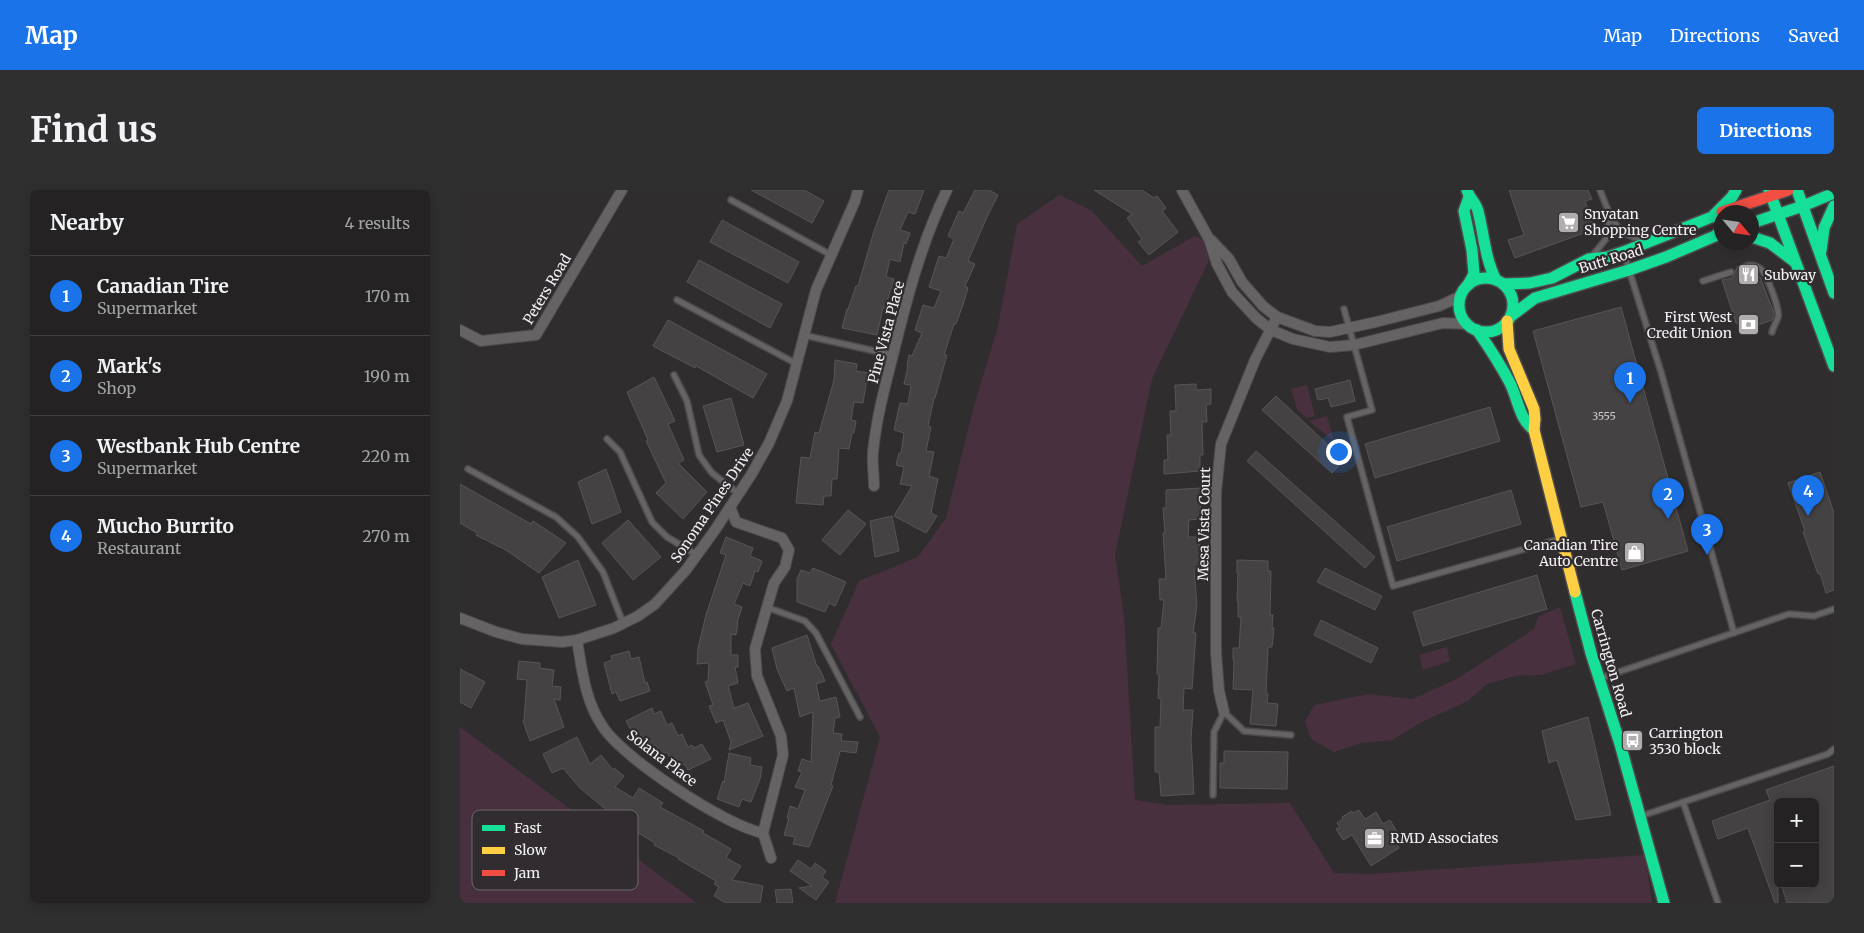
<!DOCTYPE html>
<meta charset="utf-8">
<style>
body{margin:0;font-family:Merriweather,serif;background:#302f30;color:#f1f3f6}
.controls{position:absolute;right:15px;bottom:15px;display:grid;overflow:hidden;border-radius:8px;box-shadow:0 2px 12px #0003}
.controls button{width:45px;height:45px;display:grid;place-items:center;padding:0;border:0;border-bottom:1px solid #413f41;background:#242223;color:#f1f3f6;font:25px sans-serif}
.compass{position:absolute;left:1254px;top:15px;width:45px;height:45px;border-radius:50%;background:#242223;box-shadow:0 2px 12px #0003;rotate:119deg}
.you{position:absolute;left:878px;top:261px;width:18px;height:18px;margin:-12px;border:4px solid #fff;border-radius:50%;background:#1a73e8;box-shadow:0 0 0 8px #1a73e833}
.badge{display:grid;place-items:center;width:32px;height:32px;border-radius:50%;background:#1a73e8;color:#fff;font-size:16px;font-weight:700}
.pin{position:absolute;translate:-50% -41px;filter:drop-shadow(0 1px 2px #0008)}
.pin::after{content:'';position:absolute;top:26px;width:18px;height:15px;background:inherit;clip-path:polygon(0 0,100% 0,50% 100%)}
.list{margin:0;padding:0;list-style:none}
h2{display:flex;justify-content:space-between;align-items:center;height:65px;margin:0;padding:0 20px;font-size:21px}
h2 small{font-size:16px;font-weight:400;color:#a3a4a6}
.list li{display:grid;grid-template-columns:32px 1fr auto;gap:15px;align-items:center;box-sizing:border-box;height:80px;padding:0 20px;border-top:1px solid #413f41}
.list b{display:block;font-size:19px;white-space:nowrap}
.list p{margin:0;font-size:16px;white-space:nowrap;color:#a3a4a6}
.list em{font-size:16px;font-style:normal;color:#a3a4a6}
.map{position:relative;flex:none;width:1374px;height:713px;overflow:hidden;border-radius:8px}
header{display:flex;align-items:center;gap:30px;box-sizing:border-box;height:70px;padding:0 25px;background:#1a73e8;color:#fff}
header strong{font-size:24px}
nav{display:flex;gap:28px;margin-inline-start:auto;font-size:18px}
.intro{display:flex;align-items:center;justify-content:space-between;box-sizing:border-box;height:120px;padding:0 30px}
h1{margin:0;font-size:35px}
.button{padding:12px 22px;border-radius:8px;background:#1a73e8;color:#fff;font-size:18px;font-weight:700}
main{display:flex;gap:30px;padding:0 30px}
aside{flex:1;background:#242223;border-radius:8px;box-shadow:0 2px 12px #0003}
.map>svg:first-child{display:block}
</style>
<header>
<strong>Map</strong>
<nav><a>Map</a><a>Directions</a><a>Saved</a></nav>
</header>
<div class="intro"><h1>Find us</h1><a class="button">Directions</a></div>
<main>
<aside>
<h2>Nearby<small>4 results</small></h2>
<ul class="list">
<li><span class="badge">1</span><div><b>Canadian Tire</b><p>Supermarket</p></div><em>170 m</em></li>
<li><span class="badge">2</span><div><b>Mark's</b><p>Shop</p></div><em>190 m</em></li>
<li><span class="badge">3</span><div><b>Westbank Hub Centre</b><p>Supermarket</p></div><em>220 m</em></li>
<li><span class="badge">4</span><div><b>Mucho Burrito</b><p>Restaurant</p></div><em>270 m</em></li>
</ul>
</aside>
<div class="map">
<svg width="1374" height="713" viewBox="0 0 1374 713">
<rect width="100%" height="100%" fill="#302d2f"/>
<g fill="#49303f">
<path d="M599,5L631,20L682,76L735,46L743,50L749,70L692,189L655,365L664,426L675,610L709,615L830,613L874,683L911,684L1185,665L1192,713H375L420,547L371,454L399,391L458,367L486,328L514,216L538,136L557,34Z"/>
<path d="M847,195L855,226L846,228L837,219L831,199Z"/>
<path d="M867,226L874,251L849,231Z"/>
<path d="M1100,417L1116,474L1081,485L1055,486L1027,494L1008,511L962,532L932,550L901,553L874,562L851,549L845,532L854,515L909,504L952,509L995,490L1074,439L1078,427Z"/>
<path d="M987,457L990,471L963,480L959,465Z"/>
<path d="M0,537L237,713H0Z"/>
</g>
<g fill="#444243" stroke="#585557">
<path d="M291,0H344L364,11L352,33Z"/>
<path d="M429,0H464L455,24L448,22L440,40L450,43L446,54L444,53L440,72L430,69L426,87L434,89L425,118H423L417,145L382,138L387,119H388L396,96H398L414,41Z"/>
<path d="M515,0H529L538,5L527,27L508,71L515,74L505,96L508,98L503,115L496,134H494L484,165H487L475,208H474L468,236L471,237L466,261L474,262L469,286L478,289L471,323L477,326L466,343L434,326L452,296L440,294L444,277L436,275L439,263H441L444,243L434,240L440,213L448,214L451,195L444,194L448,176H447L449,165L452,166L462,143L455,140L463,115L474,118L481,101L469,97L479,66L486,68L494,49L488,46L494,32L499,21L503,23Z"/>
<path d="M634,0H682L694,8L697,6L706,18L702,21L718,42L689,65L678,52L682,49L667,28L672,24Z"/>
<path d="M1049,0H1128L1132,9L1125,11L1135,39L1055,68L1048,50L1064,45Z"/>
<path d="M262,30L339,72L328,93L250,52Z"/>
<path d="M239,70L322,114L310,138L227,92Z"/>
<path d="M1278,76L1300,87L1314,123L1312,130L1295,136L1293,142L1276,133L1262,90L1272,88Z"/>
<path d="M1161,117L1228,361L1162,380L1143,312L1121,317L1073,141Z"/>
<path d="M208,130L307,184L293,208L236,176L235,178L193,156Z"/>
<path d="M375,170L397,174L396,181L408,183L403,213L394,212L391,230L396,231L394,243H392L389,259L379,258L377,289H372L371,306H364L363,315L336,313L341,267L350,268L355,242L359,243L374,190Z"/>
<path d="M194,187L215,231L208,234L224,270L218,273L247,302L223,329L196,303L206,293L186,251L188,250L167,202Z"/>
<path d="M890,190L895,211L871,217L868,208L858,210L855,199Z"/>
<path d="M736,194V200L751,199V214L746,215L747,232H742L743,265H740V281L704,284V270H708L707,245H711L710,221H716L715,195Z"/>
<path d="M816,206L884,270L872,283L802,220Z"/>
<path d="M271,208L284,255L257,262L243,216Z"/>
<path d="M1030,217L1040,251L915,288L905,254Z"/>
<path d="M796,261L915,367L905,378L787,271Z"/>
<path d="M146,279L161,322L132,334L118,292Z"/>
<path d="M1360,282L1374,323V400L1366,403L1360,383L1358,384L1343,342L1345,341L1328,293Z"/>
<path d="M0,294L71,334L73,331L106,353L79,383L46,360L16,345L17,343L0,333Z"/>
<path d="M741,298L740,329L729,330L728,347H739L741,379H734L737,415L733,443H736L732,499L724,498L723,520H733L731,549L734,604L701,606L699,582H695V537H700L701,509L698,508L699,484H697L698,438H701L704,410H700L699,389H706L703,343H705L703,318H706V300Z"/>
<path d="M1051,300L1061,334L937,371L927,337Z"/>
<path d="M388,320L406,334L380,365L362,350Z"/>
<path d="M432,326L439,361L415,367L410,331Z"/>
<path d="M168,330L201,367L173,390L142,353Z"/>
<path d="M266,347L293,358L290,366L302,371L298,382L295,381L290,396L283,393L274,414L282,417L277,433H278L276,445L271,444V465H278V477H275L278,493L268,496L274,518L288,513L303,546L269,560L271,552L263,530L256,533L249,516L253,515L245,492L248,491L249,473L237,474L238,458L246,425L266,365L260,363Z"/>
<path d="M118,370L136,415L99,428L82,387Z"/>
<path d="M777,370L808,371V381H811L810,425H813L812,438H814L812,457H808L806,504H808L807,513L818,514L816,536L790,534L793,500L773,499L774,470H773V458H779L781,427H778V411H777L778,383H777Z"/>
<path d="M353,378L386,392L375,416L369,413L365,422L337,412V389L341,380L350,383Z"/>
<path d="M865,378L922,406L915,420L857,392Z"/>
<path d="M1077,385L1087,419L963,456L953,422Z"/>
<path d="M861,430L918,458L911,473L854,445Z"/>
<path d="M347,445L357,477L358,476L365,491L356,494L360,511L376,507L380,527L375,528L373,543L382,544L381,551L398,552L396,563L380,561L371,595L373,596L349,657L333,654L335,647L324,645L329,628H327L330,616L338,619L345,600L335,597L342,582L338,581L342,569L351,572L353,522L340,527L334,498L327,501L317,479L312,458Z"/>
<path d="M169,461L171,469L179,467L185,493L187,492L190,501L160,511L156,502L152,504L144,473L152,470L151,466Z"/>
<path d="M59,471L80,473V478L94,480L92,496L101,497L100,510L94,509L104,537L70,551L63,531L64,530L67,490L57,489Z"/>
<path d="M0,479L25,492L11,518L0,512Z"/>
<path d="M192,518L194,524L201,521L207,535L212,533L218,546L222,544L228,557L232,555L234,558L242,554L251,569L228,580L224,574L216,579L207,562L201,565L196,555L188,559L179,541L173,544L166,531Z"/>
<path d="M1128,527L1151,625L1116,630L1097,570L1089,573L1082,541Z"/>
<path d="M117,547L130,574L141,565L153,580L154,578L164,586L155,597L173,608L179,598L203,613L200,617L244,641L243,643L271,659L266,668L281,676L272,690L303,696L300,713H266L254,706L259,697L254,694L256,691L218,669L219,668L194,655L195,653L177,642V641L154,626L120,598L103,578L92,583L83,564Z"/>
<path d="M764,561L828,562L827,599L760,598V573H764Z"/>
<path d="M269,563L291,568L290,575L302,577L300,589L291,612L282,609L279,617L257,609L263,591L264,593Z"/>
<path d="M1374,576V713H1327L1321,694H1355V612H1318V713H1315L1288,638L1258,649L1252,631L1310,610L1306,600Z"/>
<path d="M899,620L905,629L916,622L923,634L930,630L937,642L932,645L939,658L911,676L892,645L883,650L876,639L880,637L877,633L883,629L882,627L892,621L893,623Z"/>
<path d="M338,670L351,679L355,673L366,681L362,687L369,692L356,710L339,698L352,696L330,681Z"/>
<path d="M331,699L333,713H317L315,700Z"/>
</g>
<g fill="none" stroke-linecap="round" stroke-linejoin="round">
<defs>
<g id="lane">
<path d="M1140,0C1150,25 1154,45 1184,50"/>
<path d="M271,10L371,65"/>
<path d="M1164,64L1201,182L1274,443"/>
<path d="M1133,65L1146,49L1150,26"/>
<path d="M1286,76C1292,74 1296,75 1301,79C1307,85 1320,119 1318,127C1317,132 1313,137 1312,142"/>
<path d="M1243,91L1271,82"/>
<path d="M217,110L337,174"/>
<path d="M884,119L912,220L887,227L933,396L1100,349"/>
<path d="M343,145L433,165"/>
<path d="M214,185L227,211L239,265L252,283L279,304"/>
<path d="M147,249L160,262L192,332L207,347L237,365"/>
<path d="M8,279L96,327L118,347L143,382L163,433"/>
<path d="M306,417L345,431L356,443L400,527"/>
<path d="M1141,488L1329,424L1354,426L1374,419"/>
<path d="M753,605L754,542L764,522L784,541L831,545"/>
<path d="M1223,612L1258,713"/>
<path d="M1181,626L1368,564L1374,559"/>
</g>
<g id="street">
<path d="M722,0L749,49L757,74L772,102L796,128L811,140L833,149L870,157L894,155L983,133L1007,134"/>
<path d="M751,50L769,69L782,92L803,116L817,127L855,141L870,142L916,132L979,116L1001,106"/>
<path d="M0,140L21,151L76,145L162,0"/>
<path d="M414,296C414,285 412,273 413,262C416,231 424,200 432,169C446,112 461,53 487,0"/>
<path d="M0,428L36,442L62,449L102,452L117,450L154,438L178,426L195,414L226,380L255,340L291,285L309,253L327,211L356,100L395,11L398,0"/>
<path d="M117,450C122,480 125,511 143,537C164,569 266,636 303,643L323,565L321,546L297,486L295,459L314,393L325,377L329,360L322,348L276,332L270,317"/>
<path d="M764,522L759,501L756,463V302L761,254L795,170L817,127"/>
<path d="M303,643L311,668"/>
</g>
<g id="fast">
<path d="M1007,0C1009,8 1016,13 1018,21C1024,44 1025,69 1036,90"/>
<path d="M1309,0L1374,176"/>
<path d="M1337,0L1374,103"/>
<path d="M1254,25L1272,7L1276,0"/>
<path d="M1292,33L1343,16L1374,3"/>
<path d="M1257,44L1262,45"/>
<path d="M1292,47L1310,53L1335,72"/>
<path d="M1361,61L1364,38L1374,16"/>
<circle cx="1026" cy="115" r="27"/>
<path d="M1044,94L1070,93L1092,88L1129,69L1148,67L1163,62L1262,23"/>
<path d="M1008,95L1014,84L1012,60L1004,21L1009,7"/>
<path d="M1051,126L1075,108L1169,80L1206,67L1262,43"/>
<path d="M1017,140C1029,157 1040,174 1050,193C1058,209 1059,229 1074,240"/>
<path d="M1115,402L1131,463L1160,554L1204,713"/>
</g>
<path id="slow" d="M1047,131L1049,159L1074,219L1075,229L1074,240L1115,402"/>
<path id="jam" d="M1262,22L1328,0"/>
</defs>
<use href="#lane" stroke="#4c4a4c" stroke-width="8"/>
<use href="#street" stroke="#4c4a4c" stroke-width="12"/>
<use href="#fast" stroke="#4c4a4c" stroke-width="14"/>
<use href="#slow" stroke="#4c4a4c" stroke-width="14"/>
<use href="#jam" stroke="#4c4a4c" stroke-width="14"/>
<use href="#lane" stroke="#656364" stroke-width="5"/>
<use href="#street" stroke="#656364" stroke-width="10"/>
<use href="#fast" stroke="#16e098" stroke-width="11"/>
<use href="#slow" stroke="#ffcf43" stroke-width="11"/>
<use href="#jam" stroke="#f24e42" stroke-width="11"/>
</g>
<defs>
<symbol id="supermarket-square" viewBox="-11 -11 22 22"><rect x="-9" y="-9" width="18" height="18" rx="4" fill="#b0adaf" stroke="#312c2f"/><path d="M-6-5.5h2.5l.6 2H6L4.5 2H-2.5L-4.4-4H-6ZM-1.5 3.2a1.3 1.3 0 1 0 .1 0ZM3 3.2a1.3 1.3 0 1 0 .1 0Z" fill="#fff"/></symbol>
<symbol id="restaurant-square" viewBox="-11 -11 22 22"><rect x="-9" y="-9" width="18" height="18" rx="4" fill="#b0adaf" stroke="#312c2f"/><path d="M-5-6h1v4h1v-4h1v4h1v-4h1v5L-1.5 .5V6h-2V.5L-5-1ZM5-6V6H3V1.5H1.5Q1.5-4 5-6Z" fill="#fff"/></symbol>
<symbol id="bank-square" viewBox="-11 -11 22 22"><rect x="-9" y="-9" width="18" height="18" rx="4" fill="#b0adaf" stroke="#312c2f"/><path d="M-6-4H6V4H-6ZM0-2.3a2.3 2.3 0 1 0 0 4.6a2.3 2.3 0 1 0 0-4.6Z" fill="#fff"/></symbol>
<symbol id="shop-square" viewBox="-11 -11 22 22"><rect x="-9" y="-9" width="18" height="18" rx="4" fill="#b0adaf" stroke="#312c2f"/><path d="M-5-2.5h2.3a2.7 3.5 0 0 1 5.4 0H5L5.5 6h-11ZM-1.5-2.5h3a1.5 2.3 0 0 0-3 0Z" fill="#fff"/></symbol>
<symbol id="bus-square" viewBox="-11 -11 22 22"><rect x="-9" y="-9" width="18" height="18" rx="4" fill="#b0adaf" stroke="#312c2f"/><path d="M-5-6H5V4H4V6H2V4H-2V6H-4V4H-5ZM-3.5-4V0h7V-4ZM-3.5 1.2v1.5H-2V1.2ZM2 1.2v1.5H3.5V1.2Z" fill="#fff"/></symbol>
<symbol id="office-square" viewBox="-11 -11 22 22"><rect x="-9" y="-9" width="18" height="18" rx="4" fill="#b0adaf" stroke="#312c2f"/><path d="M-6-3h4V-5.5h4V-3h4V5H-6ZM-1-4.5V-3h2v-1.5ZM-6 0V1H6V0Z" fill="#fff"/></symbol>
</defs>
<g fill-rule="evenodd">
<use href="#supermarket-square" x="1096" y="20" width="25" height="25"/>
<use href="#restaurant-square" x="1276" y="72" width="25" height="25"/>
<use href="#bank-square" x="1276" y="122" width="25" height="25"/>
<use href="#shop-square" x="1162" y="350" width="25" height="25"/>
<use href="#bus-square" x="1160" y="538" width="25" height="25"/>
<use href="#office-square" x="902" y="636" width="25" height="25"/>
</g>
<g text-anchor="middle" stroke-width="4.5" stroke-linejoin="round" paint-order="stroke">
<g font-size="11" fill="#c9c6c8">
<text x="1144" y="230">3555</text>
</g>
<g font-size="14" fill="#f5f2f4" stroke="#312c2f" text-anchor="start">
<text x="1124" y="29">Snyatan<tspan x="1124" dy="16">Shopping Centre</tspan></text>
<text x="1304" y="90">Subway</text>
<text x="1272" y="132" text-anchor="end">First West<tspan x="1272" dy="16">Credit Union</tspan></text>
<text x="1158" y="360" text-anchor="end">Canadian Tire<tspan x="1158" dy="16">Auto Centre</tspan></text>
<text x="1189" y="548">Carrington<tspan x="1189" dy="16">3530 block</tspan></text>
<text x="930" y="653">RMD Associates</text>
</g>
<g font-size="14" fill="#f5f2f4" stroke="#312c2f">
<text transform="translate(1151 69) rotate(-17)" y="5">Butt Road</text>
<text transform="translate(87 99) rotate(-59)" y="5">Peters Road</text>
<text transform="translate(426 142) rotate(-75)" y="5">Pine Vista Place</text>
<text transform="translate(252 315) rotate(-56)" y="5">Sonoma Pines Drive</text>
<text transform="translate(744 334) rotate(-89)" y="5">Mesa Vista Court</text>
<text transform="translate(1151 473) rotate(74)" y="5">Carrington Road</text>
<text transform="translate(202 568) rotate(37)" y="5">Solana Place</text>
</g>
</g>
<rect x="12" y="620" width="166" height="80" rx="8" fill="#312c2f" stroke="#6c676a" stroke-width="1"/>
<rect x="22" y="635" width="23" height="6" fill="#16e098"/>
<rect x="22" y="657" width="23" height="7" fill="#ffcf43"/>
<rect x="22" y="680" width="23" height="6" fill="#f24e42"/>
<g font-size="14" fill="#f5f2f4">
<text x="54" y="643">Fast</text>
<text x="54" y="665">Slow</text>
<text x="54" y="688">Jam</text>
</g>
</svg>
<div class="controls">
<button>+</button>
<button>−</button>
</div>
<svg class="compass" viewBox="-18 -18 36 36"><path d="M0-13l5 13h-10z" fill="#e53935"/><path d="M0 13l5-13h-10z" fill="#a3a4a6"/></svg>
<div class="you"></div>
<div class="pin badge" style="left:1170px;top:213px">1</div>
<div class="pin badge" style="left:1208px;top:329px">2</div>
<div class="pin badge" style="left:1247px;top:365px">3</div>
<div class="pin badge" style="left:1348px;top:326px">4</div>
</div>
</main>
